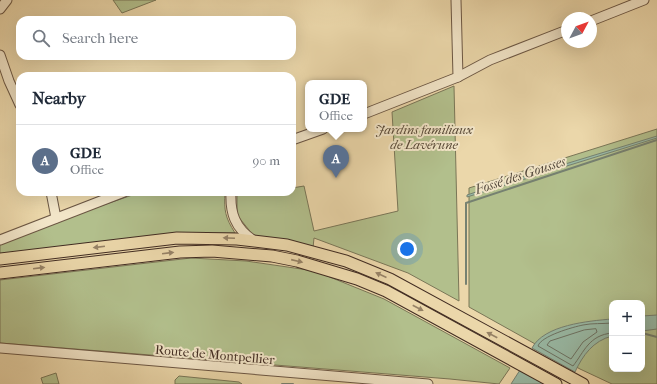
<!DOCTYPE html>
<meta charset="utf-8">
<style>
body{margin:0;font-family:"IM FELL French Canon",serif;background:#f2f2f3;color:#1f2937}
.controls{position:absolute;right:12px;bottom:12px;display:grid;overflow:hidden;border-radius:8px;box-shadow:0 4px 16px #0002}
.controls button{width:36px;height:36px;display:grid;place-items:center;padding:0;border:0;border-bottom:1px solid #e0e1e3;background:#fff;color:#1f2937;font:20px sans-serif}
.compass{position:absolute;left:561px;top:12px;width:36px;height:36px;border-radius:50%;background:#fff;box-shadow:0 4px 16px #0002;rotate:49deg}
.you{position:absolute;left:407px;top:249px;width:14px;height:14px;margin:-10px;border:3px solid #fff;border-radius:50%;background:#1a73e8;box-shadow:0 0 0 6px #1a73e833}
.badge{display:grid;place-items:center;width:26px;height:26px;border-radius:50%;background:#8f2418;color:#fff;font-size:13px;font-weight:700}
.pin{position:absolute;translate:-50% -33px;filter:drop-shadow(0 1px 2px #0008)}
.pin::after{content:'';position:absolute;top:21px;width:14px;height:12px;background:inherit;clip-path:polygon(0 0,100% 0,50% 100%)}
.popup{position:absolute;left:305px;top:80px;width:62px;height:52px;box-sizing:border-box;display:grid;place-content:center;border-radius:8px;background:#fff;filter:drop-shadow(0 1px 3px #0005);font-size:13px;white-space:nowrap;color:#747a83}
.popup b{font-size:15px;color:#1f2937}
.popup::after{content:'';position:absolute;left:50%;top:100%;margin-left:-8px;border:8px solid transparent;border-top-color:#fff}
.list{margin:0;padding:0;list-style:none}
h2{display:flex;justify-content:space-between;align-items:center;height:52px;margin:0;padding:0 16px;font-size:17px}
h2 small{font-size:13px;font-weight:400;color:#747a83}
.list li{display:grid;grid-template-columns:26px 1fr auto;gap:12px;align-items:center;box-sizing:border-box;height:72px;padding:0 16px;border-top:1px solid #e0e1e3}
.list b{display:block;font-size:15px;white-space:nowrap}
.list p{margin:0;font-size:13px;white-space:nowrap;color:#747a83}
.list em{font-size:13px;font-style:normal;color:#747a83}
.icon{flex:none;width:22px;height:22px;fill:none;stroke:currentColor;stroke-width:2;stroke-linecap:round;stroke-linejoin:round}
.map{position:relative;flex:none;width:657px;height:384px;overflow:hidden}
.search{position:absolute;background:#fff;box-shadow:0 4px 16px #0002;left:16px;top:16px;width:280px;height:44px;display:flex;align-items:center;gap:10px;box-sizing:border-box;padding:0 14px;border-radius:12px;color:#747a83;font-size:15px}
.panel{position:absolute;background:#fff;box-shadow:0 4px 16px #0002;left:16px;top:72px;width:280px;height:124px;border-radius:12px}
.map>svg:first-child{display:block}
</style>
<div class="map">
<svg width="657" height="384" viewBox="0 0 657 384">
<rect width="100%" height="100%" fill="#ebd7aa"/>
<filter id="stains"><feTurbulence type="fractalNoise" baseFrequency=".005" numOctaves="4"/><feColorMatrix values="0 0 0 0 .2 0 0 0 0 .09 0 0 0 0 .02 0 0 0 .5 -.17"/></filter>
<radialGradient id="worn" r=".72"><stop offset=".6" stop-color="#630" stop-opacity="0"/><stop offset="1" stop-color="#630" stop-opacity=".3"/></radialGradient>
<g fill="#b2bf8c" stroke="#7a7657" fill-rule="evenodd">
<path d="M113,0H156L122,13Z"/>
<path d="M454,86L459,301L408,273L314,238L313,248L253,235L237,215V192H292V188L304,186L314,231L398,211L392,112Z"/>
<path d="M657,129V384H612L580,369L469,307V188ZM612,303H642V369H612Z"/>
<path d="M141,192H225C224,211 225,217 235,233C156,232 78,246 0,255V245L60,220Z"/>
<path d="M191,258L246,261L315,271L384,299L510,368L499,384L450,379L0,343V280Z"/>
<path d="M56,373L59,384H43L41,378Z"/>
<path d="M179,376L239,382L242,384H175V380Z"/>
</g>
<g fill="#99baa6" stroke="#768171">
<path d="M657,136V138L467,197V195L503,183Z"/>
<path d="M657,315V329L642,331V316Z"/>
<path d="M612,319V336C593,341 583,355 575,372L532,348C544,325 588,321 612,319Z"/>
<path d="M520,370L544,384H511Z"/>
</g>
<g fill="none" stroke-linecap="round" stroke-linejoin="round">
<g stroke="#6d7364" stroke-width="1">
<path d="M612,323C603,324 592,323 583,325C573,327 541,336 538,346L573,366C584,352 589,335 612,333"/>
<path d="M596,329L597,332L583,342L571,359L547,345L550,341L584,330Z"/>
</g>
<g stroke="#768171" stroke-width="2">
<path d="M466,284V203L657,140"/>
<path d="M642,333L657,337"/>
<path d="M282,384H293"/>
</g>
<defs>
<g id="minor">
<path d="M0,9L7,0"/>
<path d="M591,21L644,0"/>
<path d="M0,55L9,81L20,105"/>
<path d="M458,77L490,60L567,30"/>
<path d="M364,114L458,77L456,0"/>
<path d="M292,140L323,129"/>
<path d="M51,192L56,218"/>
<path d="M231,192C230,213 235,228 253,240"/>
<path d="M0,240L124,192"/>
<path d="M0,348L428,384"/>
</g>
<g id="major">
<path d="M0,259L177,238L237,239L287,245L346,261L390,279L583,384"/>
<path d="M0,273L180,252L212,251L272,256L297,261L357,279L386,291L556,384"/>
</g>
</defs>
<use href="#minor" stroke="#6c5744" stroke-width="11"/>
<use href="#major" stroke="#412c22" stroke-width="13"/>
<use href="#minor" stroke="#f2e5c8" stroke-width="9"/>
<use href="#major" stroke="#ebd7aa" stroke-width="11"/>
</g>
<defs><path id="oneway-solid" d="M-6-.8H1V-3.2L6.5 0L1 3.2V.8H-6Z"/></defs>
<g fill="#968266">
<use href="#oneway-solid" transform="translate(229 238) rotate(-177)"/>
<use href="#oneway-solid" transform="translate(99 247) rotate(173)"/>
<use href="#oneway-solid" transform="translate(168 253) rotate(-7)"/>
<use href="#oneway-solid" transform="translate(297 261) rotate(13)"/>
<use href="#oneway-solid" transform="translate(39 268) rotate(-7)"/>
<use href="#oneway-solid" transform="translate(381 275) rotate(-156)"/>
<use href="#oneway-solid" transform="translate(418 308) rotate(28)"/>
<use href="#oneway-solid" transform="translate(492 335) rotate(-152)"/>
</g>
<g text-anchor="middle" stroke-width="4" stroke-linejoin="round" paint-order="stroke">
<g font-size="13" font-style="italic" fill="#584937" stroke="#f2e5c8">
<text x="424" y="134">Jardins familiaux<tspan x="424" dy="15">de Lavérune</tspan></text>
</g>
<g font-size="13" fill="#412c22" stroke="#f2e5c8">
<text transform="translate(215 354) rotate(5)" y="5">Route de Montpellier</text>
</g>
<g font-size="14" font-style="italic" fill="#53483c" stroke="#f2e5c8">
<text transform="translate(520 175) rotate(-18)" y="5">Fossé des Gousses</text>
</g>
</g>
<rect width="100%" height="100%" filter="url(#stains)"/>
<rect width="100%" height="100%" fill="url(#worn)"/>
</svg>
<div class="controls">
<button>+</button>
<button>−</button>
</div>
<svg class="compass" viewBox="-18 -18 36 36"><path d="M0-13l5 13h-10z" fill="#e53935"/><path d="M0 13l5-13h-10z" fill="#747a83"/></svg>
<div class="you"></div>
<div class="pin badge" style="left:336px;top:178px;background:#5c6f8a">A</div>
<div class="popup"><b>GDE</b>Office</div>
<div class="search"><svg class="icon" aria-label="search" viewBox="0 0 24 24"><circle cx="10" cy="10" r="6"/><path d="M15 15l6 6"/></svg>Search here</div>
<section class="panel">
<h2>Nearby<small></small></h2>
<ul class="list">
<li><span class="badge" style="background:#5c6f8a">A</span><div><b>GDE</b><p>Office</p></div><em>90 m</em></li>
</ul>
</section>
</div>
